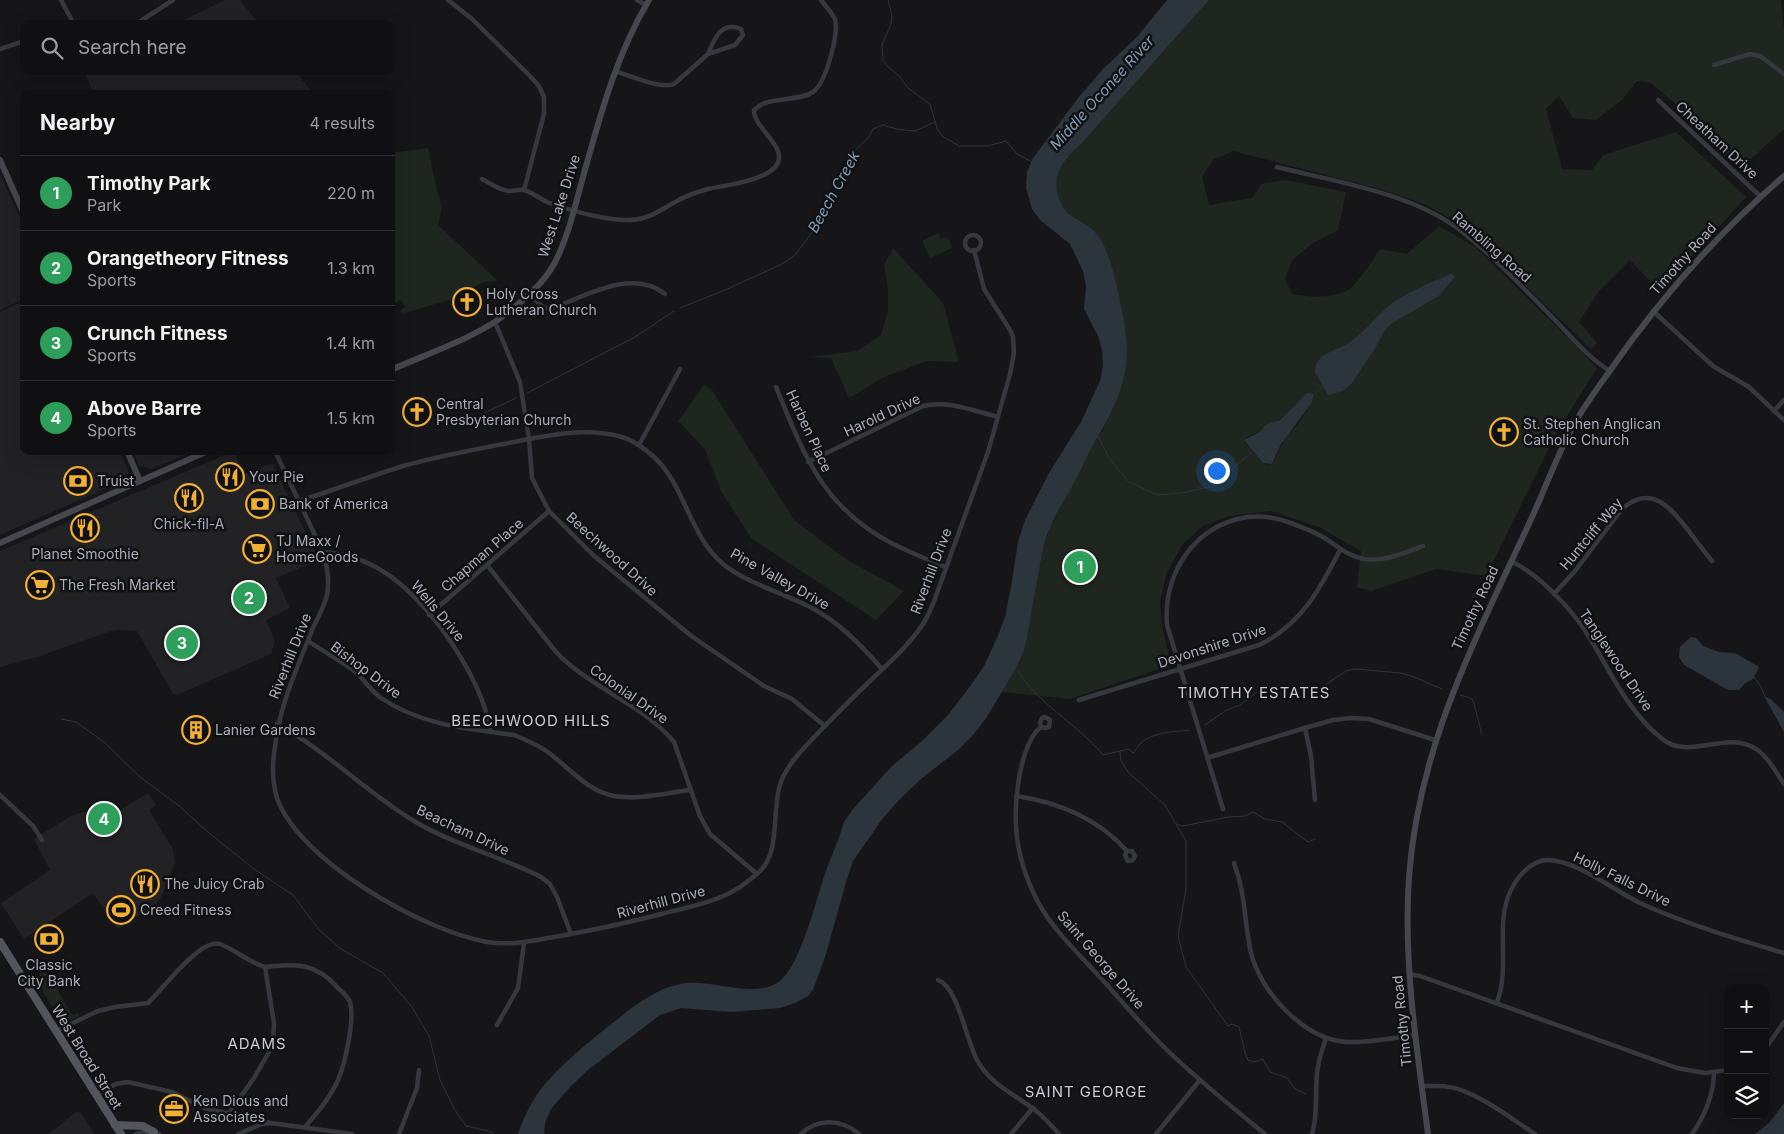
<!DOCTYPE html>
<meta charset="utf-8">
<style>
body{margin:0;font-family:Inter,sans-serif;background:#1e1e20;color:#f1f3f6}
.controls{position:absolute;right:15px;bottom:15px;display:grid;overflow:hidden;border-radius:10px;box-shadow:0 5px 20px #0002}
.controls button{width:45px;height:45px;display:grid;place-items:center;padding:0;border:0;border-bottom:1px solid #303032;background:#101012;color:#f1f3f6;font:25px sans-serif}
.you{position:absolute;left:1216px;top:470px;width:18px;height:18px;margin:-12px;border:4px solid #fff;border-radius:50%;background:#1a73e8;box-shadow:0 0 0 8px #1a73e833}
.badge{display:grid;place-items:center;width:32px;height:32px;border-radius:50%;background:#d93025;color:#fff;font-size:16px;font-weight:700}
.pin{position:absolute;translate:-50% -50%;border:2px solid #fff;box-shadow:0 1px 5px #0006}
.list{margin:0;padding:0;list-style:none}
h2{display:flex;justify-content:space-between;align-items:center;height:65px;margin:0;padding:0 20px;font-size:21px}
h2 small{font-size:16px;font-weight:400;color:#9c9d9f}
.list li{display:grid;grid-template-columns:32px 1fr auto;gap:15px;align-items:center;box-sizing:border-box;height:75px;padding:0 20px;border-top:1px solid #303032}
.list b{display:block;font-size:19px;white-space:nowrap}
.list p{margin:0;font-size:16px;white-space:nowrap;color:#9c9d9f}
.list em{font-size:16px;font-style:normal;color:#9c9d9f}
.icon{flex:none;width:28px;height:28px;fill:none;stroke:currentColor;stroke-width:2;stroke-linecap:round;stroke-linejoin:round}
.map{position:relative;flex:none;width:1784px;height:1134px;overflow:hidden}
.search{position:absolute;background:#101012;box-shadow:0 5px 20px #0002;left:20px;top:20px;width:375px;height:55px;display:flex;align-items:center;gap:12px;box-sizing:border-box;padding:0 18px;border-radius:10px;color:#9c9d9f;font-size:19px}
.panel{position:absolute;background:#101012;box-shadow:0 5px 20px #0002;left:20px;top:90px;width:375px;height:365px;border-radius:10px}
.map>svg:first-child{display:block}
</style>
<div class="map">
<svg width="1784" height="1134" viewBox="0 0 1784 1134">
<rect width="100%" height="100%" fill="#161618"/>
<g fill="#222225">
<path d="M226,0H240L259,24H175Z"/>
<path d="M84,71H296L313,94H94Z"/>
<path d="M0,174L24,226V299L0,310Z"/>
<path d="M24,301V451H120L129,472L125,480L0,535V312Z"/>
<path d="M133,451H194L152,469L139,466Z"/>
<path d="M234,451L244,475L272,463L319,560L276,578L290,608L266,620L275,641L271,654L179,694H173L137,631L116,630L108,632L37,657L0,667V551Z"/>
<path d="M148,793L156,805L149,810L173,849L175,863L159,902L118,929L93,893L24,939L1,903L50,870L34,839L71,816L83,812L98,814L116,804L120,810Z"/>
<path d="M76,1112L81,1113L94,1134H49Z"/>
</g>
<g fill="#1e261f" fill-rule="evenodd">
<path d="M1209,0H1781L1784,30V129L1742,167L1677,105L1651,83L1637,81L1623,99L1596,120L1573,118L1559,96L1546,109L1562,169L1592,170L1603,155L1676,132L1746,197L1674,276L1662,294L1630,260L1598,292L1579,322L1597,343L1591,349L1505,266L1451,219L1424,204L1377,188L1233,151L1213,160L1202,176L1209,205L1252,198L1262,184L1285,180L1346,192L1338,230L1313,243L1292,260L1285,279L1292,294C1310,297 1329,299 1346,291C1356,287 1374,258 1380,249L1407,254L1439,226L1474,246L1566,336L1597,368L1557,432L1486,576L1436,569L1371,591L1357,587L1361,551L1319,527L1271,511L1229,516L1203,526L1183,544L1167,572L1160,601L1162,626L1171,665L1070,699L1001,692L1025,648L1043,549L1050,527L1098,436L1103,430L1118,395L1124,373L1127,350L1126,335L1107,253L1096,233L1065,211L1061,204L1057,190V174L1061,165L1071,153L1082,143ZM1452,273L1455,277L1439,296L1391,324L1383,333L1375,349L1352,383L1331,351C1360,343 1375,313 1399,299C1409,293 1420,287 1430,283C1438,280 1445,278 1452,273ZM1295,404H1311L1298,424L1285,437L1274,461L1270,465L1263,463L1244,441C1248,435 1255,434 1261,431C1274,423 1286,417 1295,404Z"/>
<path d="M428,148L436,187L442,207L438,225L498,281L484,282L449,300L408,312L403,315L400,310L405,307L401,300L391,305V153Z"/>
<path d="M938,233L941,239L946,237L950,241L952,248L930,258L922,241Z"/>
<path d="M893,248L943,303L959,362L926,361L884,377L849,398L831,358L810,357L857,351L881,335L888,312V287L884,265Z"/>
<path d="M704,385L712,390L794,520L847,560L904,591L876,620L751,538L721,491L705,449L678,421Z"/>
<path d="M143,490L147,493L161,528H159Z"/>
<path d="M45,970L49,981H52L71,1013L74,1015L79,1013V1016L66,1022L60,1020L37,981L38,976Z"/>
</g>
<g fill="#2c353c">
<path d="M1167,0H1209L1082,143C1066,158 1052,171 1058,195C1060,202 1063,209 1069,214C1081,223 1094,227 1101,240C1113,260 1123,311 1126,336C1131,371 1116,407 1098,436C1087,455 1079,475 1068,494C1057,512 1048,528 1043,549L1025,648L1016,668L987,717L973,735L957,751L921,779L899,800L883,818L853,861L846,882L826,954L813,990L808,996L795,1003L780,1008L731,1012L681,1008L660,1015L588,1070L571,1086L551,1109L545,1123L544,1134H518C523,1120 529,1106 538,1093C555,1070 578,1051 600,1033C626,1013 654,986 688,983C715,980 758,1000 781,980C800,963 814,908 822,883C828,862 838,843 844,822L853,809L892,766L922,741L948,715L971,685L984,666L997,638L1005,617L1011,587L1018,542L1025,520L1049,473L1081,422L1100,381L1103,366L1102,350L1098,336L1084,309L1086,286L1083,271L1070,244L1040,220L1032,209L1026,188L1027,172L1033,158L1079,97L1104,68L1137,37Z"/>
<path d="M1452,273L1455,277L1439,296L1391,324L1383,333L1375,349L1352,383L1343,391L1328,395L1315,372C1314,353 1339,350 1350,342C1368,329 1381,309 1400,298C1409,293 1418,288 1427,284C1436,280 1444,278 1452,273Z"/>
<path d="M1307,393L1314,394L1311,404L1281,444L1272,464L1263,463L1244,440L1261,431L1265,425L1280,420Z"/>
<path d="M1691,637L1696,638L1703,646L1719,652L1735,653L1759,667L1753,679L1745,683L1739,690H1728L1684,665L1679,657L1680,647Z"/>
<path d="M1764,696L1772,700L1784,712V732Z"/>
<path d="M1784,1103V1134H1755L1769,1123Z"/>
</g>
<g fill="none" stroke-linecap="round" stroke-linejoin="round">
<g stroke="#2c353c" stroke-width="1">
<path d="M888,0L892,16L891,24L882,45L883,60L887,66L899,76L908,88L930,104L937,128L942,136L959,146H988L1006,141L1017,154L1032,162"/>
<path d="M680,308L725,290L782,264L795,255L822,219L849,161L857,148L868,138L873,129L883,125L896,129L915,131L935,122"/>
<path d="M527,393L635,337L674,311"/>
<path d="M1314,394L1323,387"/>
<path d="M480,415L516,398"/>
<path d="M1098,436L1109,458L1128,481L1157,495L1182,493L1213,486L1253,451"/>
<path d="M1017,669C1037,704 1077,723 1103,755L1120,751L1121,761L1128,772L1165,805L1186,841V889L1178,936L1186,967L1228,1026L1232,1024L1239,1027L1245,1053L1248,1060L1254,1062L1263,1059L1270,1072L1287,1078L1295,1089L1306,1094"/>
<path d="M1754,677L1760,685L1765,696"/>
<path d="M1460,695C1463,696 1469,697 1472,699C1474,701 1480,728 1482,735"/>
<path d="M61,719L76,722L104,742L140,777L178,805L209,833L254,869L293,895L319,930L341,949L383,973L412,1007L429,1036L440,1080L455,1110L466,1126L489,1131L494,1134"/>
<path d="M1205,725L1225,711L1240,705L1258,691H1268L1276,686L1297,690L1303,688L1319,689L1346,671L1355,669L1401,673L1414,677L1442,689"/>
<path d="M1120,751L1129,749L1133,753C1136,750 1137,747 1140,744C1151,732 1174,732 1189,730"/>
<path d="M1176,824L1183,826L1228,817L1245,816L1253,812L1265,819L1282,822L1308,842L1315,839"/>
</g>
<g stroke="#37383d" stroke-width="4.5">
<path d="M61,0L74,24"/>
<path d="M448,0L472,19L529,75L539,86L544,97V114L524,190"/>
<path d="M637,0L646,5"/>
<path d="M136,24L173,0"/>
<path d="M0,49L24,41"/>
<path d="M1714,65L1750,54L1760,56L1784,74"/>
<path d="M615,71C630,76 660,89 674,84L708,54L735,45L743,35L741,29C721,21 714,39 708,54"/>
<path d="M1658,100L1760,196"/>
<path d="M1277,167C1333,181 1411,193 1457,228C1493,255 1525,290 1557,322C1573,339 1590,359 1610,371"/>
<path d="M482,179C490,184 499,190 509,191C514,191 519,189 524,190C532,192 540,199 547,202C571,211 619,225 643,218C656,215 665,207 677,201C687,195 697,192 708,189C726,185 764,181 776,166C790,148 753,128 754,110C768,95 796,103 813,92C826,83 839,34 835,19C832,12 825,6 821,0"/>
<circle cx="973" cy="243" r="8"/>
<path d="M529,294L544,308L550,309C556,308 562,305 568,302C597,290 637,271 665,294"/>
<path d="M1653,311L1713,366L1749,387L1784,420"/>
<path d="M495,322L520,382L529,439L532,478L549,511L593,555L690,635L764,686L792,699L825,726"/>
<path d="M776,387C804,455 823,508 893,544C910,552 928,560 945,567"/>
<path d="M1774,411L1784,400"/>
<path d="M639,445L680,369"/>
<path d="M275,451L323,552C326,563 329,574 328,586C328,600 319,615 313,628C297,669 280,703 275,747C272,764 272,781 277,798C299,861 424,931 487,942C512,946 536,940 560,936C594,930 627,923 661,914C680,909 702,905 721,897C734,892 748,882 759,872C783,851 769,803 784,775C793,758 807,745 820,731C837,713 854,696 872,679C890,662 909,645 923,624C927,618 930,611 933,604L988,452L1010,374L1014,353L1013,337L1010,330L984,289L974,250"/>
<path d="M808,462L923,406C948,400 974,411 998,417"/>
<path d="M299,501C334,490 368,477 403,466C439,456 476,449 514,442C549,435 587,427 622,437C633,440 645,449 654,457C685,485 689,535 723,564C745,582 782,593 808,606C837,620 861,645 882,669"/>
<path d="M323,552C345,554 366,560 384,572C428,599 484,680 490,731"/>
<path d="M1511,561C1541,576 1574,611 1591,640C1612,675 1629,712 1661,738C1689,762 1726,729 1756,749C1768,757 1776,772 1784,784"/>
<path d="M487,565L556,652C590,688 643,704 674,742L700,816L710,834L757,874"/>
<path d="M1554,594L1575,571L1622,509C1651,483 1671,508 1688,530C1696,541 1704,551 1712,561"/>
<path d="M429,615L549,511"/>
<path d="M308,641C324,652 342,661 357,673C365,681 372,692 381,698C421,725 468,729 514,735C524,739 535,744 545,750C567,765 586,791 614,796C638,800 666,793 690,790"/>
<path d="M1079,700L1259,645C1301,625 1320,589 1340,550"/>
<path d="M277,724C327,751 366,792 414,821C454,845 500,856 541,877L550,884L557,897L571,934"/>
<path d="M1041,727L1040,723L1042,718L1045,717L1050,720L1049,727L1045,728L1041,727C1027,737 1020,769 1018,785C1012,823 1018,862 1035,896C1049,926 1076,951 1098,975C1121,1000 1143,1027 1167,1050C1198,1080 1232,1107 1265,1134"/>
<path d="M1305,728L1311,756L1315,800"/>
<path d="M1207,758L1305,728L1333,720L1351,718L1369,719L1435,740"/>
<path d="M0,795L33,826L42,840"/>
<path d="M1016,796C1058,802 1099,819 1127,851L1125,855L1128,861L1133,860L1135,856L1132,851H1127"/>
<path d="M1223,809L1167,625C1161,558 1218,500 1285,521C1297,525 1310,530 1321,536C1336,544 1346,556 1364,559C1384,562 1405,553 1423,546"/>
<path d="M1234,863C1246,895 1244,922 1251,953C1261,993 1305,1040 1347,1042C1369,1043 1393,1038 1415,1035"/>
<path d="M265,967C295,963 316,963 337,987C341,991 348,997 350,1002C355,1019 345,1064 338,1080C330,1098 317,1113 305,1127"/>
<path d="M1409,974L1420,976L1677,1068L1705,1073L1728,1070"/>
<path d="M938,980C958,987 966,1040 977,1060C990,1084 1014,1094 1035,1110C1044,1117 1051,1125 1059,1134"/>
<path d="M1497,1002C1511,966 1494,923 1511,890C1517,877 1532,860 1547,860C1577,860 1613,890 1640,903C1686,924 1736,939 1784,953"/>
<path d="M497,1025L518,988L524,943"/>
<path d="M56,1031L98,1011L115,1007L148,1003C162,990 200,938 220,944C236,950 248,962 265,967L274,1023L273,1045L254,1078L229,1113"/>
<path d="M1765,1049L1784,1022"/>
<path d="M1422,1086C1435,1086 1448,1085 1461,1090C1486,1099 1512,1119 1535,1134"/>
<path d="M96,1094L116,1084L128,1082L172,1092L204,1108L271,1123"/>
<path d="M136,1134L149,1131L159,1134"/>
<path d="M238,1134L262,1124L271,1123L352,1134"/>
<path d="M399,1134L417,1088L419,1070"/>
<path d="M801,1134C818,1118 842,1119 859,1134"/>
<path d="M1011,1134L1033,1108"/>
<path d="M1156,1134L1200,1080"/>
<path d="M1312,1134C1318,1115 1315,1094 1317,1074C1318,1061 1322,1050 1326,1038"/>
<path d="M1692,1134C1704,1117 1714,1094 1714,1073"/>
</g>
<g stroke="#45474d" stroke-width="6">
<path d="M0,160L24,214"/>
<path d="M391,370C426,354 478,337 507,313C525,299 543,284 554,264C568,238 575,206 583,177C600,116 616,55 649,0"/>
<path d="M127,451L140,481"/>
<path d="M0,543L208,451"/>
<path d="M1428,1134C1417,1049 1403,964 1409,877C1417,768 1458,674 1504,577C1516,551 1529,525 1540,499C1552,471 1563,442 1579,416C1588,401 1599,386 1609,372C1660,298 1716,235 1784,176"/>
</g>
<g stroke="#53555c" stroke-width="8">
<path d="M0,942L121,1134"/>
<path d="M115,1125L143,1126L154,1132"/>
</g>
</g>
<defs>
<symbol id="church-ring" viewBox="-11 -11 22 22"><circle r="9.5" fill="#111113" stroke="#f2b134" stroke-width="1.5"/><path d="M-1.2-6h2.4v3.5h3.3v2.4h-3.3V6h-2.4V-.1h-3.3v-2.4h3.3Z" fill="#f2b134"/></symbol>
<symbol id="restaurant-ring" viewBox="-11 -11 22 22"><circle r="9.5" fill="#111113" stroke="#f2b134" stroke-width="1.5"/><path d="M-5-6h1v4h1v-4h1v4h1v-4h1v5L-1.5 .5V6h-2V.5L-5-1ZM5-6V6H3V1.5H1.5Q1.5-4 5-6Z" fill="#f2b134"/></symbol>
<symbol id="bank-ring" viewBox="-11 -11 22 22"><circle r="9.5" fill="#111113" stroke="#f2b134" stroke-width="1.5"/><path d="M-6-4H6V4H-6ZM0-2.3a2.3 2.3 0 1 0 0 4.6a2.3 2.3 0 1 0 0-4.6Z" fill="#f2b134"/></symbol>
<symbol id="supermarket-ring" viewBox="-11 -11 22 22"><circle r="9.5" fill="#111113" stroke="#f2b134" stroke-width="1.5"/><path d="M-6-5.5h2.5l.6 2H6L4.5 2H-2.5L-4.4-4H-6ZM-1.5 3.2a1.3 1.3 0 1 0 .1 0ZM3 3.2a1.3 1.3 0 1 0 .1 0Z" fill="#f2b134"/></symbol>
<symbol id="building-ring" viewBox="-11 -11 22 22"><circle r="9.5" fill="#111113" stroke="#f2b134" stroke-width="1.5"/><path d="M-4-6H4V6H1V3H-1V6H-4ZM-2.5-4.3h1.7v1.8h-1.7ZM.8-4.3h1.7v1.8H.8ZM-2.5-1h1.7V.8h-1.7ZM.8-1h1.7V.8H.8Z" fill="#f2b134"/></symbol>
<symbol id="stadium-ring" viewBox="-11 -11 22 22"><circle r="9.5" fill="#111113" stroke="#f2b134" stroke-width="1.5"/><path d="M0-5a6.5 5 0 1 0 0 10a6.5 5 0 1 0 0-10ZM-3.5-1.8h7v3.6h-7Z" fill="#f2b134"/></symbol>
<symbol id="office-ring" viewBox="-11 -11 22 22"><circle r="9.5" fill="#111113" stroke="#f2b134" stroke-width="1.5"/><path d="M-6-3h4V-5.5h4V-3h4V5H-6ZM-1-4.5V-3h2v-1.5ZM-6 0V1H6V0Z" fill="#f2b134"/></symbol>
</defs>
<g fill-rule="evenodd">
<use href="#church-ring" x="451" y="286" width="32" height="32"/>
<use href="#church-ring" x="401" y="396" width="32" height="32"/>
<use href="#church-ring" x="1488" y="416" width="32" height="32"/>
<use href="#restaurant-ring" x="214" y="461" width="32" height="32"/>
<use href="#bank-ring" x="62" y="465" width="32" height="32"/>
<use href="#restaurant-ring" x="173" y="482" width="32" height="32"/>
<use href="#bank-ring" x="244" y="488" width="32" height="32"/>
<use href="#restaurant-ring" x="69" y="512" width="32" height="32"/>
<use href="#supermarket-ring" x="241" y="533" width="32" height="32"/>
<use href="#supermarket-ring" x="24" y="569" width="32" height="32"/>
<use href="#building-ring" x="180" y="714" width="32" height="32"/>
<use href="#restaurant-ring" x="129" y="868" width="32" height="32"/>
<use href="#stadium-ring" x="105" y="894" width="32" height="32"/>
<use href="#bank-ring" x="33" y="923" width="32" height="32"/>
<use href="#office-ring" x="158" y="1093" width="32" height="32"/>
</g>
<g text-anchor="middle" stroke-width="5" stroke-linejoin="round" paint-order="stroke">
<g font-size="14" fill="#a8adb8" stroke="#111113">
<text transform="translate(1717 140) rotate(43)" y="5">Cheatham Drive</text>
<text transform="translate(559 206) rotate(-72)" y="5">West Lake Drive</text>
<text transform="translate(1492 247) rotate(41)" y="5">Rambling Road</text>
<text transform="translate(1683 259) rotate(-48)" y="5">Timothy Road</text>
<text transform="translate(882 415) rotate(-25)" y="5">Harold Drive</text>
<text transform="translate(809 431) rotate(65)" y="5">Harben Place</text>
<text transform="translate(1591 534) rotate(-50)" y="5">Huntcliff Way</text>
<text transform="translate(612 554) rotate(42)" y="5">Beechwood Drive</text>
<text transform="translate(482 555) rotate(-41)" y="5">Chapman Place</text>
<text transform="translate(931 571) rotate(-69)" y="5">Riverhill Drive</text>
<text transform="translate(780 579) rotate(29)" y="5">Pine Valley Drive</text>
<text transform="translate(1475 608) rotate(-65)" y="5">Timothy Road</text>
<text transform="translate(438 611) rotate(50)" y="5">Wells Drive</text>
<text transform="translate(1212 646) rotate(-18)" y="5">Devonshire Drive</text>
<text transform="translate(290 656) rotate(-68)" y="5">Riverhill Drive</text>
<text transform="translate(1616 660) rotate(56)" y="5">Tanglewood Drive</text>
<text transform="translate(366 670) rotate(37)" y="5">Bishop Drive</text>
<text transform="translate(629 694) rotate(35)" y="5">Colonial Drive</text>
<text transform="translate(463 830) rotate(25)" y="5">Beacham Drive</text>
<text transform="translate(1622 879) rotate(26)" y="5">Holly Falls Drive</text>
<text transform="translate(661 902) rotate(-15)" y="5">Riverhill Drive</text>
<text transform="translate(1101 960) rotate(49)" y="5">Saint George Drive</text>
<text transform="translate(1402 1021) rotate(-96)" y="5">Timothy Road</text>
<text transform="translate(87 1057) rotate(58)" y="5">West Broad Street</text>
</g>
<g font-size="14" fill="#a8adb8" stroke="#111113" text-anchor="start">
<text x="486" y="299">Holy Cross<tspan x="486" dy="16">Lutheran Church</tspan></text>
<text x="436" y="409">Central<tspan x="436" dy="16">Presbyterian Church</tspan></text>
<text x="1523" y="429">St. Stephen Anglican<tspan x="1523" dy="16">Catholic Church</tspan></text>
<text x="249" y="482">Your Pie</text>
<text x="97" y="486">Truist</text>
<text x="279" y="509">Bank of America</text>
<text x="189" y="529" text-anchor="middle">Chick-fil-A</text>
<text x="276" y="546">TJ Maxx /<tspan x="276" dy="16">HomeGoods</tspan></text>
<text x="85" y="559" text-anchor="middle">Planet Smoothie</text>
<text x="59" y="590">The Fresh Market</text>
<text x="215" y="735">Lanier Gardens</text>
<text x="164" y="889">The Juicy Crab</text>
<text x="140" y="915">Creed Fitness</text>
<text x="49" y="970" text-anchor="middle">Classic<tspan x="49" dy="16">City Bank</tspan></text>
<text x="193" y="1106">Ken Dious and<tspan x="193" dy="16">Associates</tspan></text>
</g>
<g font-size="15" font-style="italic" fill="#7f9bb3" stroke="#111113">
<text transform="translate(1102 93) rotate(-48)" y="5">Middle Oconee River</text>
<text transform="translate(834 192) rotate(-61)" y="5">Beech Creek</text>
</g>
<g font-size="15" letter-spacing="1" fill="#c9ccd4" stroke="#111113">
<text x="1254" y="698">TIMOTHY ESTATES</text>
<text x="531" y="726">BEECHWOOD HILLS</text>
<text x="257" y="1049">ADAMS</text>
<text x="1086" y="1097">SAINT GEORGE</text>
</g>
</g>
</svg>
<div class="controls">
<button>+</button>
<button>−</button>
<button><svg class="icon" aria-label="layers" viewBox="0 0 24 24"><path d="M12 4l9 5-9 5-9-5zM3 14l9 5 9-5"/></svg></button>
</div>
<div class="you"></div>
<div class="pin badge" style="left:1080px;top:567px;background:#2e9e5b">1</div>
<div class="pin badge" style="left:249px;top:598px;background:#2e9e5b">2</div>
<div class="pin badge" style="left:182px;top:643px;background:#2e9e5b">3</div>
<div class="pin badge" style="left:104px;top:819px;background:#2e9e5b">4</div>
<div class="search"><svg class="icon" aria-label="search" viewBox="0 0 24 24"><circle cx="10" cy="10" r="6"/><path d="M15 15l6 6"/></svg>Search here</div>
<section class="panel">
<h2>Nearby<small>4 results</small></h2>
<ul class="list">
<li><span class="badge" style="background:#2e9e5b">1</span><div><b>Timothy Park</b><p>Park</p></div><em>220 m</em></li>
<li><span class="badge" style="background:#2e9e5b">2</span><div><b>Orangetheory Fitness</b><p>Sports</p></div><em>1.3 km</em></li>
<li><span class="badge" style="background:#2e9e5b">3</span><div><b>Crunch Fitness</b><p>Sports</p></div><em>1.4 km</em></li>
<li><span class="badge" style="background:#2e9e5b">4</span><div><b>Above Barre</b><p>Sports</p></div><em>1.5 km</em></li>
</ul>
</section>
</div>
